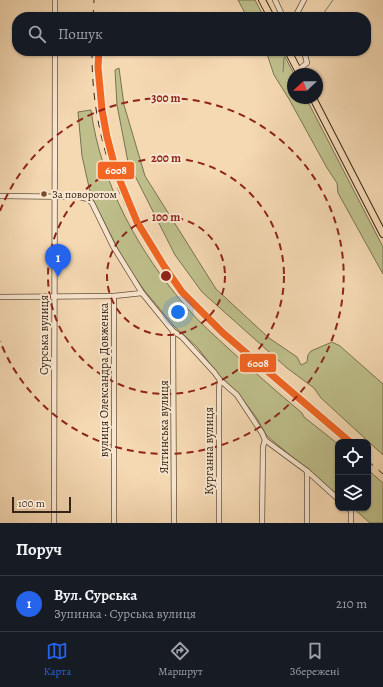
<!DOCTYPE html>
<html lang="uk">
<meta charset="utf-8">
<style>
body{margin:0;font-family:Alegreya,serif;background:#242831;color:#f1f3f6}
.controls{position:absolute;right:12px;bottom:12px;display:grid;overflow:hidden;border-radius:8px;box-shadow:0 1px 3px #0004}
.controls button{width:36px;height:36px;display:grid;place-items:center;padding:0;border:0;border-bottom:1px solid #363941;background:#171b24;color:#f1f3f6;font:20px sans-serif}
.compass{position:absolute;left:287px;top:68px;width:36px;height:36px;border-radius:50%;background:#171b24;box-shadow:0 1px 3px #0004;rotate:248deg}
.scale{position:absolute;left:12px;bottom:10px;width:59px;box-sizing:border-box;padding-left:4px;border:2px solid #352418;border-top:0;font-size:11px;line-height:14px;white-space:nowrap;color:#352418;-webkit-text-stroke:3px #f8e6ce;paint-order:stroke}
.you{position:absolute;left:178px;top:312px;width:14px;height:14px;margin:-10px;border:3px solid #fff;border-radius:50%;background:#1a73e8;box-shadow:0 0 0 6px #1a73e833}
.badge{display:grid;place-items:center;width:26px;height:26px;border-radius:50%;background:#2563eb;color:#fff;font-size:13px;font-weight:700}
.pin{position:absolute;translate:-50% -33px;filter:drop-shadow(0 1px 2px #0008)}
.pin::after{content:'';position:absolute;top:21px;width:14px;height:12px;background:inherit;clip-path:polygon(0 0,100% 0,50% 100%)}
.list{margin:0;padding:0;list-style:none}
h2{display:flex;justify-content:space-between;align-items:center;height:52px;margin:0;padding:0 16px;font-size:17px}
h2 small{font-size:13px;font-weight:400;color:#9ea1a6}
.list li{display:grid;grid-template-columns:26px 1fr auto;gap:12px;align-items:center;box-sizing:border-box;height:56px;padding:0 16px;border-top:1px solid #363941}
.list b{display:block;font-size:15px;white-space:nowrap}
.list p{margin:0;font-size:13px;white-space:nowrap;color:#9ea1a6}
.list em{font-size:13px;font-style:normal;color:#9ea1a6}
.icon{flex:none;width:22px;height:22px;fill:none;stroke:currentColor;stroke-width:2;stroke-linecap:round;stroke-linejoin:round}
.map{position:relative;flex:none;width:383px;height:523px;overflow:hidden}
.search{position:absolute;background:#171b24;box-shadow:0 1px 3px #0004;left:12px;right:12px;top:12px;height:44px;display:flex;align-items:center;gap:10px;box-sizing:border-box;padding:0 14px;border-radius:16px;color:#9ea1a6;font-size:15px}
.sheet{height:108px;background:#171b24}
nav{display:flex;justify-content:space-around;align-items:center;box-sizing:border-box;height:56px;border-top:1px solid #363941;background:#171b24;font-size:11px;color:#9ea1a6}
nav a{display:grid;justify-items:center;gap:2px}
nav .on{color:#2563eb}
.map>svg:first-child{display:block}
</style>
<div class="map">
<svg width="383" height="523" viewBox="0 0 383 523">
<rect width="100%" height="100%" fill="#f5d9b3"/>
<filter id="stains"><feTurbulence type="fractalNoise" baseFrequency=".005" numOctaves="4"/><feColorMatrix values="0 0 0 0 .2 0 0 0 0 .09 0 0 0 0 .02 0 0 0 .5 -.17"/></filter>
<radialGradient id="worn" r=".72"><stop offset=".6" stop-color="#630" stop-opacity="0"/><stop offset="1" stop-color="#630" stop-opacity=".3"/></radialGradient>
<g fill="#bebf8b" stroke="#7a7252">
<path d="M238,0H255L264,17H247Z"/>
<path d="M266,51H282L294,74H293V98H306L383,247V274L338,193L337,183L327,168L289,99L274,75Z"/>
<path d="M119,68L124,105L145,176L216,289L269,338L297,357L301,365L307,362L308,355L311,351L332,342L340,346L383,384V455L321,398L314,388L287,368L202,292L175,255L128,162L117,105L115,70Z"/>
<path d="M91,110C101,184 139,253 188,309C200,323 215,336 229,349C253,371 277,392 302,413L304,417L338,444V495L267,436L256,417L237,392L221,378L197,347L174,326L144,290L124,261L91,196L82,156L78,112Z"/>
<path d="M368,470L383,483V523H370L353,508H368Z"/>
</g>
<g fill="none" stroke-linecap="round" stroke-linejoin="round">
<g stroke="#737e74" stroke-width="1">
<path d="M321,17L333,0"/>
<path d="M283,72L284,58"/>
</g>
<defs>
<g id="minor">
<path d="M275,0L283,17"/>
<path d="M55,17V0"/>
<path d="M295,17L304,0"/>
<path d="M298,70L307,63L304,51"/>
<path d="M0,196L80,197L88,199L92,203L113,246L142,293L114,296V523"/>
<path d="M142,293L173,331L182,337L214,372L220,380L237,395L262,433L265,440L307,471L338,499"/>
<path d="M0,297L114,296"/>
<path d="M173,331L174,523"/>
<path d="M348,508L351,511V523"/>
<path d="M54,523L55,51"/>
<path d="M219,523V389L220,380"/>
<path d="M262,523L263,447L265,440"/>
<path d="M307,523V471"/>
</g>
<g id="major">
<path d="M262,0L271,17"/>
<path d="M288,51L300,74"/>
<path d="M313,98L383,234"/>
</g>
</defs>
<use href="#minor" stroke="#65513f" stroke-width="6"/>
<use href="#major" stroke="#352418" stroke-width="8"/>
<use href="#minor" stroke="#f8e6ce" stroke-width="4.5"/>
<use href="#major" stroke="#f5d9b3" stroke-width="6"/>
<g stroke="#352418" stroke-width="1" stroke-dasharray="7 7" stroke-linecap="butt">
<path d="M93,17L94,0"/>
<path d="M92,51C91,157 135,247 207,323L346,442"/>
<path d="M368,461L383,474"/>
</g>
<defs>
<path id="rail-1" d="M99,51L98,67L102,110L107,137L116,171L137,222L164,266L182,292L223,333L350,442"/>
</defs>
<use href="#rail-1" stroke="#f8e6ce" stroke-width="10"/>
<use href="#rail-1" stroke="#f26522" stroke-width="7"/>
</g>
<g fill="none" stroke="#8f2418" stroke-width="2" stroke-dasharray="7 5">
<circle cx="166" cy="276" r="59"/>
<circle cx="166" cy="276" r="118"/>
<path d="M0 211A178 178 0 1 1 0 341"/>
</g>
<circle fill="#7a4b2a" stroke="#f8e6ce" stroke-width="1.5" cx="44" cy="194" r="3.5"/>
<g text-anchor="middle" stroke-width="4" stroke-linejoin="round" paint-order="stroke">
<g font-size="11" fill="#352418" stroke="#f8e6ce" text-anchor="start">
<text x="52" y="198">За поворотом</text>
</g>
<g font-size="12" fill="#352418" stroke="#f8e6ce">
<text transform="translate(44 335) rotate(-90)" y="4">Сурська вулиця</text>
<text transform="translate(104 380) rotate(-90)" y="4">вулиця Олександра Довженка</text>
<text transform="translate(164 427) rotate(-90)" y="4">Ялтинська вулиця</text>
<text transform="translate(209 451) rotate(-90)" y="4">Курганна вулиця</text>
</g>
</g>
<circle cx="166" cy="276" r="6" fill="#8f2418" stroke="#f8e6ce" stroke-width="2"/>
<g font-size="12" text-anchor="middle" font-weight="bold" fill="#8f2418" stroke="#f8e6ce" stroke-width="4" stroke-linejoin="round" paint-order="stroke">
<text x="166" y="102">300 m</text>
<text x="166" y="162">200 m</text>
<text x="166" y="221">100 m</text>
</g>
<g stroke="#f8e6ce" stroke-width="1.5">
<rect x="97" y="161" width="38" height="19" rx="4" fill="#f26522"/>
<rect x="239" y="353" width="38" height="20" rx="4" fill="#f26522"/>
</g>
<g font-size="11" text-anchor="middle" font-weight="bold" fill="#fff">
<text x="116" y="174">6008</text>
<text x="258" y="367">6008</text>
</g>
<rect width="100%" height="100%" filter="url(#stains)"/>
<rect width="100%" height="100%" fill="url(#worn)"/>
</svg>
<div class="controls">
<button><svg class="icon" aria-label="locate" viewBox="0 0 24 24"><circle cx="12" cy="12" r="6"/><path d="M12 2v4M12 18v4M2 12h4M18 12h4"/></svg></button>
<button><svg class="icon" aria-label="layers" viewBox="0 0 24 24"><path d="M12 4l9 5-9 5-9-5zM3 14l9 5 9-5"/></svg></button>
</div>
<svg class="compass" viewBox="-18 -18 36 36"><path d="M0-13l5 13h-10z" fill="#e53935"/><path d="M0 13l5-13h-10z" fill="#9ea1a6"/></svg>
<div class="scale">100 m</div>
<div class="you"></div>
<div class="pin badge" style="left:58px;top:277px">1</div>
<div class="search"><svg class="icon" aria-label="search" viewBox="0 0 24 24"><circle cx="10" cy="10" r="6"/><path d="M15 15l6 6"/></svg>Пошук</div>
</div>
<section class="sheet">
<h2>Поруч<small></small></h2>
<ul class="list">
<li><span class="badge">1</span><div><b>Вул. Сурська</b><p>Зупинка · Сурська вулиця</p></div><em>210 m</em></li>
</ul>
</section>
<nav>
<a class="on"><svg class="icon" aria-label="map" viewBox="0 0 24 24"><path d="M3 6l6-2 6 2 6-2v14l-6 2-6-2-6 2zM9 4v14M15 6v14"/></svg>Карта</a>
<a><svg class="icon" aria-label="directions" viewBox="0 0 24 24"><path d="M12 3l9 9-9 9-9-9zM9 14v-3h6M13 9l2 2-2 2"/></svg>Маршрут</a>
<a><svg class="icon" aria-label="saved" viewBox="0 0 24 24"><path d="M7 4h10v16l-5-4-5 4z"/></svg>Збережені</a>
</nav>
